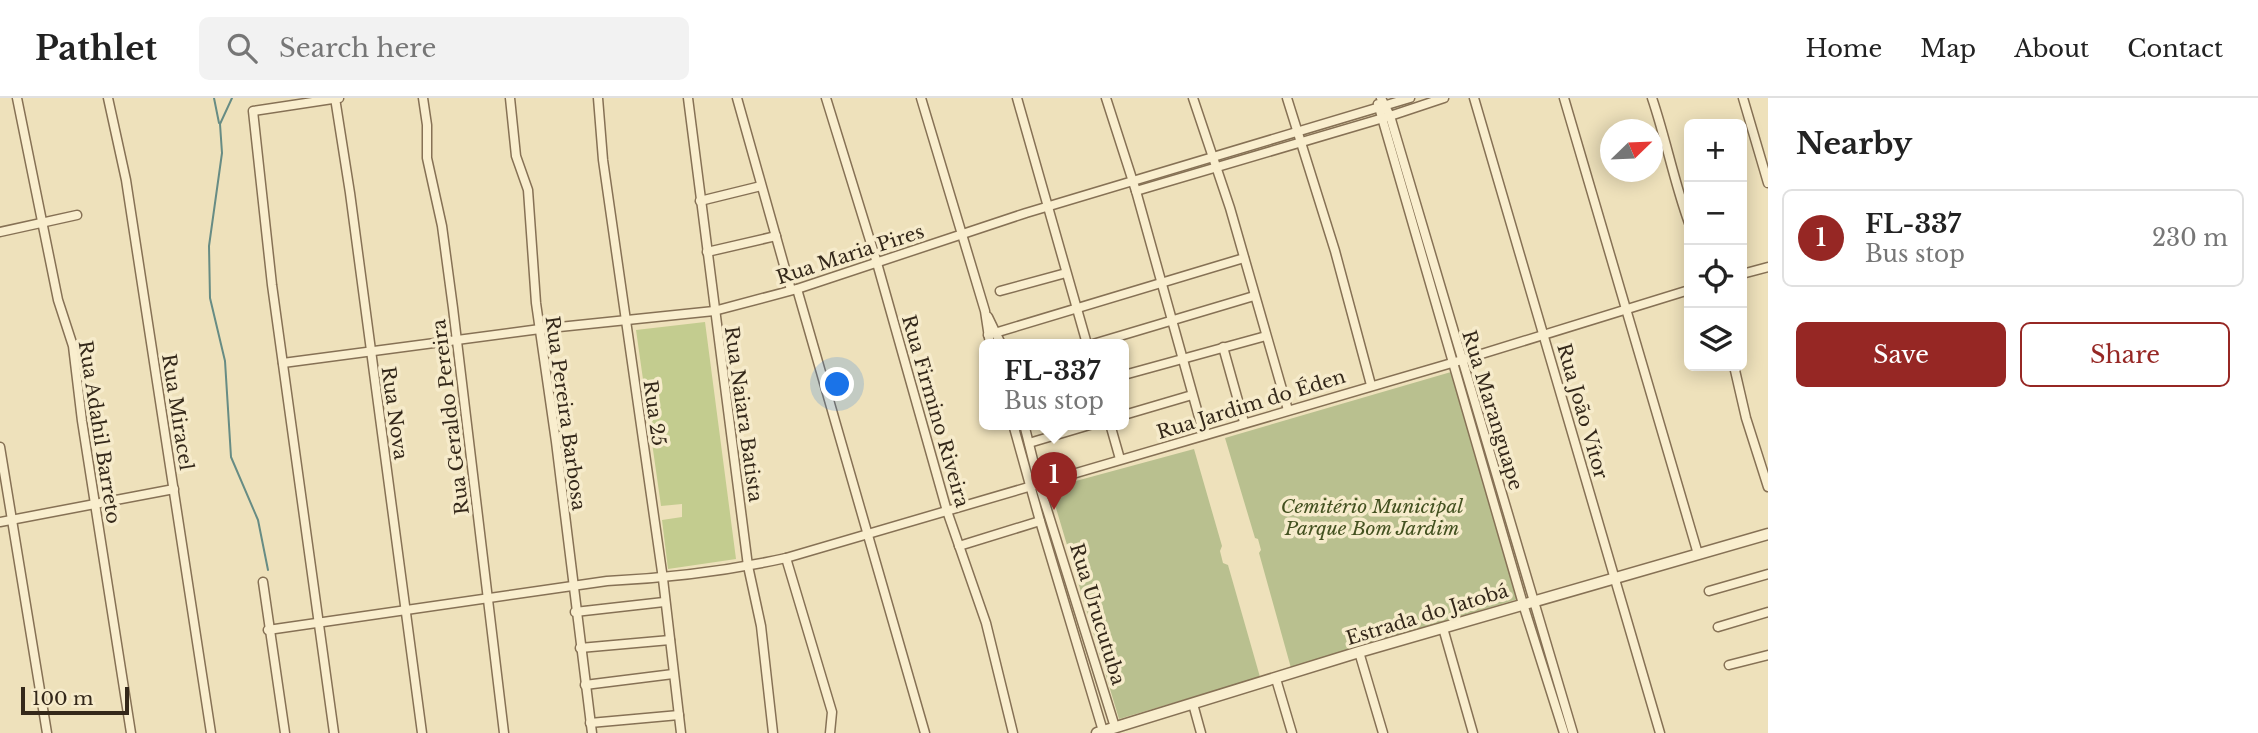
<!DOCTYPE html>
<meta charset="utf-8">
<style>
body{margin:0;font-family:"Libre Baskerville",serif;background:#f2f2f2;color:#222}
.controls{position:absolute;right:21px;top:21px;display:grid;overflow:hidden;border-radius:10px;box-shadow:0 4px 18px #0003}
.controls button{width:63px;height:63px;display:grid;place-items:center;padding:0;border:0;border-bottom:2px solid #e0e0e0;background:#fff;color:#222;font:35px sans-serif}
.compass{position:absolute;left:1600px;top:21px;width:63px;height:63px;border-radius:50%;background:#fff;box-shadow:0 4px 18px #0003;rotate:67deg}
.scale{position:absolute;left:21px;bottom:18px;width:108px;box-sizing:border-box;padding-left:7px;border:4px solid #34281a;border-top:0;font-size:19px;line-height:24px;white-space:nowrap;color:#34281a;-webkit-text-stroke:5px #f6ebcb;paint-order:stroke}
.you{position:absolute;left:838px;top:287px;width:24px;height:24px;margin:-18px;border:5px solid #fff;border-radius:50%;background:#1a73e8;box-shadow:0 0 0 10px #1a73e833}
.badge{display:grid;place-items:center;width:46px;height:46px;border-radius:50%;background:#962724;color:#fff;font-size:23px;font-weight:700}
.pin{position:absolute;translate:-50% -58px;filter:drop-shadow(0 2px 4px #0008)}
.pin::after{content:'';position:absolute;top:37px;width:24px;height:21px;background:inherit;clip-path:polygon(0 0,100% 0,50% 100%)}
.popup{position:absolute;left:979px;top:241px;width:150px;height:91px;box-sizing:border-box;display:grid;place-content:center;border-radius:10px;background:#fff;filter:drop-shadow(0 2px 5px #0005);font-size:23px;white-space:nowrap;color:#767676}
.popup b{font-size:26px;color:#222}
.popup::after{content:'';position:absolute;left:50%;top:100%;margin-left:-14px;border:14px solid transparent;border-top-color:#fff}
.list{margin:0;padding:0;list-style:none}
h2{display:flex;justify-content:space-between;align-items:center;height:91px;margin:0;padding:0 28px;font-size:30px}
h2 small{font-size:23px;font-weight:400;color:#767676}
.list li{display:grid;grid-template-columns:46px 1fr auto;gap:21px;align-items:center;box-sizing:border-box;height:98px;margin:0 14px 14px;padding:0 14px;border:2px solid #e0e0e0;border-radius:10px}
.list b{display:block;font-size:26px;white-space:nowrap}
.list p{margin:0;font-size:23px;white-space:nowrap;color:#767676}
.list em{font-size:23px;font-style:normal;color:#767676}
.actions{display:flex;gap:14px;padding:21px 28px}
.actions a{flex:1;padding:16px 0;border:2px solid #962724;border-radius:10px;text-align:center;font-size:24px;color:#962724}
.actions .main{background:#962724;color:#fff}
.icon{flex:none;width:38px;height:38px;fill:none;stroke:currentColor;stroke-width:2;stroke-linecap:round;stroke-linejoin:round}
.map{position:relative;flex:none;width:1768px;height:635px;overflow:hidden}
header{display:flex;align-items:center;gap:42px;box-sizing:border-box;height:98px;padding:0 35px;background:#fff;border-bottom:2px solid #e0e0e0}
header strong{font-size:33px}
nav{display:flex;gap:38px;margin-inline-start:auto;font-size:24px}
.search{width:490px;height:63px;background:#f2f2f2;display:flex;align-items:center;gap:18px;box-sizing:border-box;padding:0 24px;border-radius:10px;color:#767676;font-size:26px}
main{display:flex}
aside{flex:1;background:#fff}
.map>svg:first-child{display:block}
</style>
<header>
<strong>Pathlet</strong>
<div class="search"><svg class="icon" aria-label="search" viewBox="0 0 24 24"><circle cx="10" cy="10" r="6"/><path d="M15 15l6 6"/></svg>Search here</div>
<nav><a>Home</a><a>Map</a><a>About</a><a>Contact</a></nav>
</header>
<main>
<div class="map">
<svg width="1768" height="635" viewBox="0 0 1768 635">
<rect width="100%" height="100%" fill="#eee1bb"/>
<path fill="#c3cc8f" d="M705,224L736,461L668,471L662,422L682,419V406L661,408L636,232Z"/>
<g fill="#b9c08f">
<path d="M1451,274L1518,501L1291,570L1259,455L1261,452L1258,441L1255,440L1225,340Z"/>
<path d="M1194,351L1222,448L1220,453L1223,465L1228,467L1260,579L1119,621L1050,390Z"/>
</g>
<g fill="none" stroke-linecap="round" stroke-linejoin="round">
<g stroke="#678c84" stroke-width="2">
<path d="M214,0L219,25"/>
<path d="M232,0L220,26L222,55L209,148L210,200L225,263L231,359L258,422L268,472"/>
</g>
<defs>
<g id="minor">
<path d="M17,0L58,202L73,248L82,323L131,635"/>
<path d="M108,0L126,82L211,635"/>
<path d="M335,0L350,95L422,635"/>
<path d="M423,0L427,27V60L442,128L453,210L504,635"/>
<path d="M510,0L516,58L528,92L536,205L556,344L592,635"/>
<path d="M598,0L603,62L663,481L681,635"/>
<path d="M688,0L748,468L761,528L773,635"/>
<path d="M737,0L791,192"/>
<path d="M826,0L877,165L947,413L986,525L1013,635"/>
<path d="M921,0L985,213L990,246"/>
<path d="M1017,0L1087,246"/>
<path d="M1106,0L1136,93L1204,337"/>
<path d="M1193,0L1230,110L1288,312"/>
<path d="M1287,0L1335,153L1371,287"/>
<path d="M1381,0L1390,18L1573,635"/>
<path d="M1474,0L1660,635"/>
<path d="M1564,0L1698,456"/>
<path d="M1652,0C1666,41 1674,84 1689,125"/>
<path d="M1743,0L1768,85"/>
<path d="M1378,6L1523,506L1564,635"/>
<path d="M1136,93L1390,18L1444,0"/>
<path d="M700,103L761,88"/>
<path d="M0,134L77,117"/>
<path d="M707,154L776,138"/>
<path d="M1742,176L1768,169"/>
<path d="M797,191L925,635"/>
<path d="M1000,193L1066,175"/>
<path d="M988,219L1001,246"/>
<path d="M988,237L1244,160"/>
<path d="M1093,246L1254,198"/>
<path d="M1223,249L1244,324"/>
<path d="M283,265L540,231L714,213L797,191L1026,115L1410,0"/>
<path d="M1734,268L1746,320L1768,389"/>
<path d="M1124,277L1266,238"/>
<path d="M1124,317L1192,297"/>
<path d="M1013,326L1040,423L1103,633"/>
<path d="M1024,326L1039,386L1115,629"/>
<path d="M1110,326L1120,361"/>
<path d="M1029,345L1093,326"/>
<path d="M0,349L47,635"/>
<path d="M0,424L174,391"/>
<path d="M959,448L1040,423"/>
<path d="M786,460L832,614L830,635"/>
<path d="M263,484L285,635"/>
<path d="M1709,493L1768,476"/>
<path d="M575,514L664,504"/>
<path d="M1718,529L1768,514"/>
<path d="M1443,530L1473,635"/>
<path d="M268,532L607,483C668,480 727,473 786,460L1462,262L1689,192"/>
<path d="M580,550L670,542"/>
<path d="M1359,554L1383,635"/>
<path d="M1729,567L1768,557"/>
<path d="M1276,581L1292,635"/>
<path d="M585,587L673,576"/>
<path d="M1193,606L1201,635"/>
<path d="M590,625L679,617"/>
<path d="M334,635L272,187L253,13L339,0"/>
</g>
<path id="tertiary" d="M1097,635L1359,554L1768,436"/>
</defs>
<use href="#minor" stroke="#867155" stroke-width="11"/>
<use href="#tertiary" stroke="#867155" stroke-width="13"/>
<use href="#minor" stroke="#f9eece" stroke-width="8"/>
<use href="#tertiary" stroke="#f9eece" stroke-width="10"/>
</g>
<g text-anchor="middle" stroke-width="7" stroke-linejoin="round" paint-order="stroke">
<g font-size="19" fill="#34281a" stroke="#f6ebcb">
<text transform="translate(850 156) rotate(-18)" y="7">Rua Maria Pires</text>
<text transform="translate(1251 306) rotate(-17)" y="7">Rua Jardim do Éden</text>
<text transform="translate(1493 312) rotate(73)" y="7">Rua Maranguape</text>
<text transform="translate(936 313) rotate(74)" y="7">Rua Firmino Riveira</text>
<text transform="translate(1583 313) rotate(74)" y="7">Rua João Vítor</text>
<text transform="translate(178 314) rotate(81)" y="7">Rua Miracel</text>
<text transform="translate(395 315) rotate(82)" y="7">Rua Nova</text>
<text transform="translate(566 315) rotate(82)" y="7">Rua Pereira Barbosa</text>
<text transform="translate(655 315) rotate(82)" y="7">Rua 25</text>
<text transform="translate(744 316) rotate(82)" y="7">Rua Naiara Batista</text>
<text transform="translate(450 319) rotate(-97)" y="7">Rua Geraldo Pereira</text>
<text transform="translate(100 334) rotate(81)" y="7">Rua Adahil Barreto</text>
<text transform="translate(1098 516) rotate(73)" y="7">Rua Urucutuba</text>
<text transform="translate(1427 516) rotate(-17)" y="7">Estrada do Jatobá</text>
</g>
<g font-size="19" font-style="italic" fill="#435120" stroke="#f6ebcb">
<text x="1372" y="415">Cemitério Municipal<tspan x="1372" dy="22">Parque Bom Jardim</tspan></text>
</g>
</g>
</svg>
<div class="controls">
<button>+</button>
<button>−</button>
<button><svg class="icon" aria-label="locate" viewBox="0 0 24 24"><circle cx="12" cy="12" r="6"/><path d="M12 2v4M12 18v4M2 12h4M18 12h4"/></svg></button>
<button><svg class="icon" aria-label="layers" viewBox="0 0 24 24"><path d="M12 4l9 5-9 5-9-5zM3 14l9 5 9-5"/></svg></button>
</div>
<svg class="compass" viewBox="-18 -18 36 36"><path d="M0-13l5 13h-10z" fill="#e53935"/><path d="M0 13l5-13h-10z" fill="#767676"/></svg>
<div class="scale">100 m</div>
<div class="you"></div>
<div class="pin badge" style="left:1054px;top:412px">1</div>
<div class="popup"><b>FL-337</b>Bus stop</div>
</div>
<aside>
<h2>Nearby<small></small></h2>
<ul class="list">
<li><span class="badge">1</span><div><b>FL-337</b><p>Bus stop</p></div><em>230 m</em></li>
</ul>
<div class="actions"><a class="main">Save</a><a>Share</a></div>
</aside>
</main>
